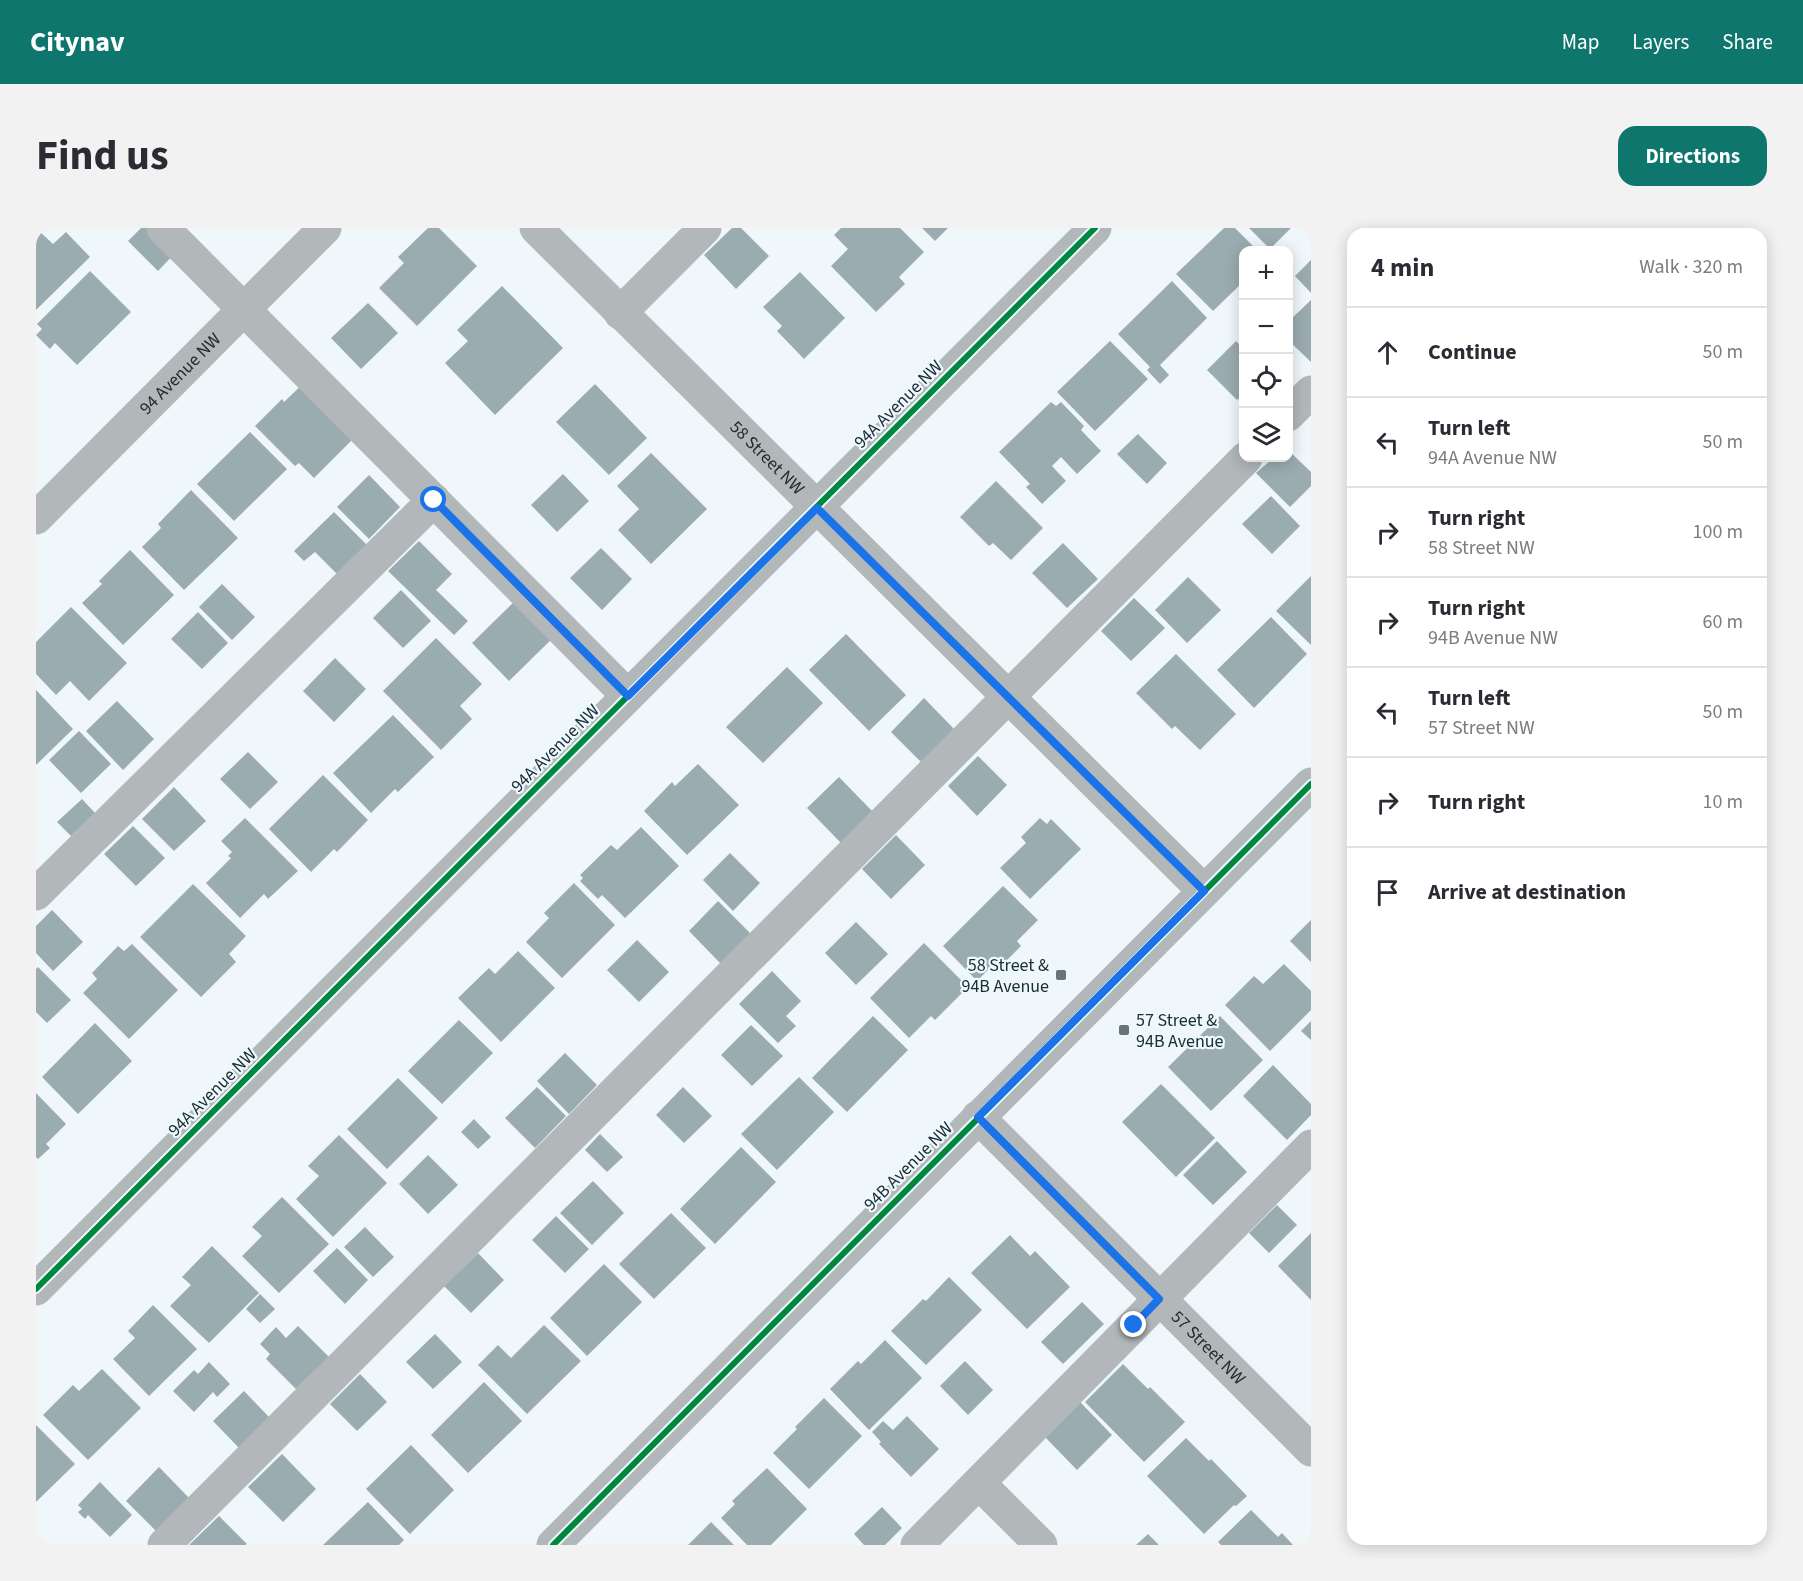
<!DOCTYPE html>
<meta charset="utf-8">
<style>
body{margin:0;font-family:"Source Sans 3",sans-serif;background:#f2f2f3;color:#2b2b33}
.controls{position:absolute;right:18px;top:18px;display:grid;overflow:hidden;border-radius:12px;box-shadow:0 3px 15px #0003}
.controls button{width:54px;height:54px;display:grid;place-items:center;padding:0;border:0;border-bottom:2px solid #e1e1e2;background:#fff;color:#2b2b33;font:30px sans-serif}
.stop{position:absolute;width:18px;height:18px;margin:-14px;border:4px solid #1a73e8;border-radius:50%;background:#fff}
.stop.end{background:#1a73e8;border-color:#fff;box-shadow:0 2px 6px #0008}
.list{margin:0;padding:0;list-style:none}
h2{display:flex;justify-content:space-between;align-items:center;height:78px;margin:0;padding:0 24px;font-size:26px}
h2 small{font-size:20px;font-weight:400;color:#7c7c81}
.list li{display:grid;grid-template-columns:39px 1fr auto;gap:18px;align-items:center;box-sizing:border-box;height:90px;padding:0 24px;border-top:2px solid #e1e1e2}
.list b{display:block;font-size:22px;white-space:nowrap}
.list p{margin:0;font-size:20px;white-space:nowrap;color:#7c7c81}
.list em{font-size:20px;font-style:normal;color:#7c7c81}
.icon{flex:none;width:33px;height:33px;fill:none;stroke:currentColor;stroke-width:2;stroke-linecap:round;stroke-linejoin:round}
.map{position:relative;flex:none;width:1275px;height:1317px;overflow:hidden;border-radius:18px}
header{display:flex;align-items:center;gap:36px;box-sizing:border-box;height:84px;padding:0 30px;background:#0f766e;color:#fff}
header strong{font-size:28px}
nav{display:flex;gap:33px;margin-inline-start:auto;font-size:21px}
.intro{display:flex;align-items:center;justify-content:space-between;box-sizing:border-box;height:144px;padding:0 36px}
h1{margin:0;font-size:42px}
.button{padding:15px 27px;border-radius:18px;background:#0f766e;color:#fff;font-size:21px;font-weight:700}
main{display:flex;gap:36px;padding:0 36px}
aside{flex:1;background:#fff;border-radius:18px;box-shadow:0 3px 15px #0003}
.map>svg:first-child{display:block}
</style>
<header>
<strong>Citynav</strong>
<nav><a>Map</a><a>Layers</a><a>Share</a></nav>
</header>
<div class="intro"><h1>Find us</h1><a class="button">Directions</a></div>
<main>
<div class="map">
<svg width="1275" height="1317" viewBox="0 0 1275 1317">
<rect width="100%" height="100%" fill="#f0f7fa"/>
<g fill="#9bacb1">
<path d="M0,0L17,16L30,4L54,29L0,82Z"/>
<path d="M105,0H120L142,22L122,43L92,13Z"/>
<path d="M392,0H403L441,38L381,98L343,60L368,35L362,29Z"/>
<path d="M696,0H705L733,28L700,61L668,27Z"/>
<path d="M805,0H864L888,24L863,49L869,56L840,84L795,38L812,21L798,7Z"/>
<path d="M886,0H912L899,13Z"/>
<path d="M1188,0H1199L1221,22H1208V53L1177,83L1140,46Z"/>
<path d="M1213,0H1255L1234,21Z"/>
<path d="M1275,32V65L1259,48Z"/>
<path d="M54,43L95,84L41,137L19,115L14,121L0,107L6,101L1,96Z"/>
<path d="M764,44L809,90L768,131L741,103L746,98L727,79Z"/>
<path d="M1136,53L1171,90L1124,137L1133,147L1124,156L1111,142L1114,139L1082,106Z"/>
<path d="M466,58L527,120L459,187L409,135L432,113L421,102Z"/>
<path d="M1275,72V134L1252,112V94Z"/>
<path d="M332,75L362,105L325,141L295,110Z"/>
<path d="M1074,113L1112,151L1059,203L1021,164Z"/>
<path d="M1200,113L1208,121V166L1201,172L1171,142Z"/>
<path d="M276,147L327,201L278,250L263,235L259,238L219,198L246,171L248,174Z"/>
<path d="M559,156L611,210L573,247L520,194Z"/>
<path d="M1015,174L1020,178L1025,174L1048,198L1045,202L1065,223L1041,246L1025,229L1016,238L1030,253L1006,276L990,259L994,256L963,224Z"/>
<path d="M214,204L251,241L198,293L161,256Z"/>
<path d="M1102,206L1131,235L1111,256L1081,226Z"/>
<path d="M1252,222L1275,244V258L1254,279L1220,245L1237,230H1252Z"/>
<path d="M615,225L671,281L615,336L582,302L603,281L581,258Z"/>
<path d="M527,246L553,273L521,304L495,277Z"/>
<path d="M333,247L364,279L333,311L301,279Z"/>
<path d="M960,253L1007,300L975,332L957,315L953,318L924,289Z"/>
<path d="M155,262L202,310L148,362L106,319L125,300L122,296Z"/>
<path d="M1235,268L1264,298L1236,326L1206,296Z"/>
<path d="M298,284L331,317L301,346L279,324L268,333L258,323Z"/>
<path d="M383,313L416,346L400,362L432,393L418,407L352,343Z"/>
<path d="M1027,315L1062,351L1031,380L996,345Z"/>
<path d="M565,320L596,351L566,382L534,350Z"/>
<path d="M94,322L138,367L87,417L46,375L66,356L63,353Z"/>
<path d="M1275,348V417L1240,383Z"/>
<path d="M1152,349L1185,382L1151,415L1119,382Z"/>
<path d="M186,356L219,389L196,412L163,379Z"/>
<path d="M365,362L395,393L367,420L337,390Z"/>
<path d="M488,364L525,402L473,453L436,415Z"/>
<path d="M1098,370L1129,400L1095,433L1065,403Z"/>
<path d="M35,379L91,435L53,473L34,453L20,467L0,446V414Z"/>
<path d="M162,384L192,415L166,441L135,411Z"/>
<path d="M1235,389L1271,426L1218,480L1181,442Z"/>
<path d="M810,406L870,467L833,503L773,442Z"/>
<path d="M400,410L446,456L424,478L436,491L405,522L347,463Z"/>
<path d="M1140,426L1200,486L1164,522L1139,498L1136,501L1100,465Z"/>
<path d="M299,430L330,461L298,494L267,463Z"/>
<path d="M751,439L787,475L727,535L690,499Z"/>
<path d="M0,462L37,501L0,537Z"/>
<path d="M888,470L919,502L886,535L855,504Z"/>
<path d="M81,473L118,511L87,542L50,503Z"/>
<path d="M357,487L398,529L362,564L359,561L335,585L297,545Z"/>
<path d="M43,503L75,536L45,565L13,532Z"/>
<path d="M212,524L242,554L214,581L184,551Z"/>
<path d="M942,528L971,557L941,588L912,558Z"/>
<path d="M662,536L703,577L651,627L608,583L636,554L639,558Z"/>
<path d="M287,547L332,592L301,624L298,621L275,644L233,601Z"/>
<path d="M803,549L837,584L805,615L771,580Z"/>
<path d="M138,559L170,593L138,623L106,591Z"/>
<path d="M46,571L59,585L35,608L21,594Z"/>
<path d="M209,590L262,643L232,671L228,666L204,690L170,655L195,630L192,628L196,624L185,613Z"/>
<path d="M1004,590L1011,596L1015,591L1045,621L994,671L964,640L990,615L985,609Z"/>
<path d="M97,598L129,630L100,658L68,626Z"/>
<path d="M605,599L643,638L589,690L566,667L562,671L544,653L547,650L544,647L575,617L581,622Z"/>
<path d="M860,607L889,637L855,671L826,641Z"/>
<path d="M694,625L724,655L697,683L667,652Z"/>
<path d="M538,655L579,697L526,750L490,714L513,690L508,685Z"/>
<path d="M157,656L210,708L193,726L200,734L165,769L104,709Z"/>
<path d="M967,658L1002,692L981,713L985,718L967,736L963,731L941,753L907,718Z"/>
<path d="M682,673L715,706L685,736L653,703Z"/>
<path d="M16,682L47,714L17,743L0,725V698Z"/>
<path d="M1275,692V734L1254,713Z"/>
<path d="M820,694L852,726L820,757L789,725Z"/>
<path d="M601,712L633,744L603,774L571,742Z"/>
<path d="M888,715L932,759L899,792L895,788L873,810L834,770Z"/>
<path d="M96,716L142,762L93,811L47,765L61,751L56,745L82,718L88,723Z"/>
<path d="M482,723L519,760L465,814L422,770L453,740L459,746Z"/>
<path d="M1248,736L1275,763V782L1234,823L1189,777L1218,748L1227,756Z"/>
<path d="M2,739L35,772L11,795L0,784V741Z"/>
<path d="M736,743L765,773L750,788L760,798L742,815L703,776Z"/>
<path d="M837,788L872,822L811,884L776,850Z"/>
<path d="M1184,788L1227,832L1175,883L1132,839Z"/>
<path d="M423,792L457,825L406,876L372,843Z"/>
<path d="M1275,793V812L1265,803Z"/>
<path d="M59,795L96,833L42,886L6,849Z"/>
<path d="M715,797L747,828L716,858L685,827Z"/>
<path d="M529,825L561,857L533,886L501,853Z"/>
<path d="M1237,837L1275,876V887L1251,912L1207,868Z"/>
<path d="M763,849L798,884L741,942L705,906Z"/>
<path d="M362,850L402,890L351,941L311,901Z"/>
<path d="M1125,856L1179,910L1140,949L1086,894Z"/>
<path d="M501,859L530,888L499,920L469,890Z"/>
<path d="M647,859L676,888L648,915L620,887Z"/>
<path d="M0,865L30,896L10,916L14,920L2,931L0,929Z"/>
<path d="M438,891L455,909L442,921L425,904Z"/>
<path d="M564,906L587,929L571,944L549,922Z"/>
<path d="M303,907L351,955L297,1009L260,971L283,948L272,938Z"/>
<path d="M1181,913L1211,944L1177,977L1147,947Z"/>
<path d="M705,919L740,954L679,1016L644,981Z"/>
<path d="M392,927L422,957L392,986L363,956Z"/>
<path d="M557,953L588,985L556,1017L524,985Z"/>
<path d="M246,969L293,1016L243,1065L206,1028L226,1008L216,999Z"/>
<path d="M1241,977L1261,997L1233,1025L1213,1005Z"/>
<path d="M635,985L670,1020L618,1071L583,1036Z"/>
<path d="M520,988L553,1021L529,1045L496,1012Z"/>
<path d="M329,999L358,1029L337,1049L308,1019Z"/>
<path d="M1275,1005V1072L1242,1038Z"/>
<path d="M974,1007L994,1028L999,1023L1034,1059L991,1101L935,1045Z"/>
<path d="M176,1018L223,1065L173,1115L134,1078L155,1057L146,1049Z"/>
<path d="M301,1020L332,1052L309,1076L277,1043Z"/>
<path d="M442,1025L468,1052L435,1085L408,1058Z"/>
<path d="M568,1036L606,1074L551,1128L514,1090Z"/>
<path d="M913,1049L946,1082L890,1137L855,1103L887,1071L890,1073Z"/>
<path d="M224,1066L239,1081L224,1095L210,1081Z"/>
<path d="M1046,1074L1068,1096L1027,1136L1005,1114Z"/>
<path d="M117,1077L161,1121L113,1168L77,1131L99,1110L92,1103Z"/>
<path d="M508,1097L545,1133L491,1186L442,1137L462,1117L475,1130Z"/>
<path d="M262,1098L293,1129L260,1161L230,1131L234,1126L224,1116L240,1099L250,1110Z"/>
<path d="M399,1106L426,1134L397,1161L370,1134Z"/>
<path d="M849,1112L886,1150L833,1202L794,1161L822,1133L825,1136Z"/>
<path d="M929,1133L957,1162L932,1187L904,1158Z"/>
<path d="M173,1134L194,1156L181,1169L177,1164L158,1184L137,1163L158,1142L162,1146Z"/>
<path d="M1087,1136L1112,1161L1114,1159L1149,1194L1108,1234L1049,1174Z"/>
<path d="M66,1141L105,1180L52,1232L7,1187L37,1157L43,1163Z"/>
<path d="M324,1146L351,1174L321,1203L294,1176Z"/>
<path d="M448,1154L486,1193L432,1245L395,1207Z"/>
<path d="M208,1163L234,1190L203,1220L177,1193Z"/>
<path d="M788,1170L826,1208L773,1261L737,1225L761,1201L759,1199Z"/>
<path d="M1044,1174L1076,1207L1041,1242L1008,1208Z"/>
<path d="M871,1188L903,1221L875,1249L843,1216L845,1214L836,1204L847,1193L857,1202Z"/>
<path d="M0,1197L39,1236L0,1274Z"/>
<path d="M1150,1210L1173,1233L1175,1231L1211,1268L1200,1278L1198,1277L1168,1306L1111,1248Z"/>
<path d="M375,1217L418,1262L374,1306L330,1261Z"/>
<path d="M246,1226L280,1261L247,1294L212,1259Z"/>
<path d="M123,1239L154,1271L121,1304L90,1273Z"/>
<path d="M731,1240L771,1281L735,1317H711L685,1290L699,1276L696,1273Z"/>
<path d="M64,1254L96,1287L74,1309L52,1287L49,1291L42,1284L46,1281L42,1277Z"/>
<path d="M332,1274L368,1312L363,1317H287Z"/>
<path d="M846,1279L866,1300L849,1317H828L818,1306Z"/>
<path d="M1215,1282L1242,1309L1246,1305L1257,1317H1185L1182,1314Z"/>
<path d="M183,1288L211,1316L209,1317H153Z"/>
<path d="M675,1294L698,1317H652Z"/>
<path d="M1112,1306L1123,1317H1100Z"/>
</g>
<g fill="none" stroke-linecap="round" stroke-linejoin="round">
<g stroke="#b2b7b9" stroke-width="33">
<path d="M127,0L592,468"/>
<path id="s1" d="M500,0L1168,663"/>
<path d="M584,85L669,0"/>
<path d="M1252,187L1275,164"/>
<path id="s2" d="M0,290L289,0"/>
<path d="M0,666L398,272"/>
<path id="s3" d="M942,889L1275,1222"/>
<path d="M0,1061L1059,0"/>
<path d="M943,1255L1005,1317"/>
<path d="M128,1317L1210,230"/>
<path d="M517,1317L1275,556"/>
<path d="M881,1317L1275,918"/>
</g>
<defs>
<g id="cycleway">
<path d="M0,1061L1059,0"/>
<path d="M517,1317L1275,556"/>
</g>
</defs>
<use href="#cycleway" stroke="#ecf9fe" stroke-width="10"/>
<use href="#cycleway" stroke="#00873e" stroke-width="6"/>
</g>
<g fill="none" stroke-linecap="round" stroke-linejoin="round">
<path stroke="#1a73e8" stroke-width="8" d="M398,272L592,468L781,280L1168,663L942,889L1123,1071L1098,1097"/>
</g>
<g fill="#697477" stroke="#ecf9fe" stroke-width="2">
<rect x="1019" y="741" width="12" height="12" rx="3"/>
<rect x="1082" y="796" width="12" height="12" rx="3"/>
</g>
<g text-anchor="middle" stroke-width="4.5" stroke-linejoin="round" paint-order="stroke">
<g font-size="18" fill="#202d31" stroke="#ecf9fe">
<text dy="6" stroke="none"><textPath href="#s2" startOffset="204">94 Avenue NW</textPath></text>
<text transform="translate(862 176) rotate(-45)" y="6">94A Avenue NW</text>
<text dy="6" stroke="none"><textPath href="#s1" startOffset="326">58 Street NW</textPath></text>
<text transform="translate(519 520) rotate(-45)" y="6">94A Avenue NW</text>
<text transform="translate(176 864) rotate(-45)" y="6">94A Avenue NW</text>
<text transform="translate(872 938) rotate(-45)" y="6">94B Avenue NW</text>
<text dy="6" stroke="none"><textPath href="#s3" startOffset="326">57 Street NW</textPath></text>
</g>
<g font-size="18" fill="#202d31" stroke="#ecf9fe" text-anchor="end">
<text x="1013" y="743">58 Street &amp;<tspan x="1013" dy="21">94B Avenue</tspan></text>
<text x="1100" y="798" text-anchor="start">57 Street &amp;<tspan x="1100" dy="21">94B Avenue</tspan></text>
</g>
</g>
</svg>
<div class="controls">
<button>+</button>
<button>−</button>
<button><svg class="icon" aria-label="locate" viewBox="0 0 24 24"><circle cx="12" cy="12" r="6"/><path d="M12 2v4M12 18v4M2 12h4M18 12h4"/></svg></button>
<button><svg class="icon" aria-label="layers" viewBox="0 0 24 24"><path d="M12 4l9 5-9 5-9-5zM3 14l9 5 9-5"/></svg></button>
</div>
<div class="stop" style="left:398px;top:272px"></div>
<div class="stop end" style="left:1098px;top:1097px"></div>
</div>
<aside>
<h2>4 min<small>Walk · 320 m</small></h2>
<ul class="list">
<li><svg class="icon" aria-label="ahead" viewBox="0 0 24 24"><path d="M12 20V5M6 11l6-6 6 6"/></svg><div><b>Continue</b></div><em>50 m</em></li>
<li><svg class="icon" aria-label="left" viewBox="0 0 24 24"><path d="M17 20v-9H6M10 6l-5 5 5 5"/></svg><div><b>Turn left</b><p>94A Avenue NW</p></div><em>50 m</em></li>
<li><svg class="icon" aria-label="right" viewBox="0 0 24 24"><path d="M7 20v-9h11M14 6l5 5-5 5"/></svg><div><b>Turn right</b><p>58 Street NW</p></div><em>100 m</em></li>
<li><svg class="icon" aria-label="right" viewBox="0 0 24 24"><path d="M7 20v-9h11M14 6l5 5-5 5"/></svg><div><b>Turn right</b><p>94B Avenue NW</p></div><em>60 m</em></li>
<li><svg class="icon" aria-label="left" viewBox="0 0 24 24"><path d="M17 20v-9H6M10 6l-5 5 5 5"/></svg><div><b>Turn left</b><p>57 Street NW</p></div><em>50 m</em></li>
<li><svg class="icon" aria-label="right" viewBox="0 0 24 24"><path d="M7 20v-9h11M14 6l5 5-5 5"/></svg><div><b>Turn right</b></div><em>10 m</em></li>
<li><svg class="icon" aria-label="arrive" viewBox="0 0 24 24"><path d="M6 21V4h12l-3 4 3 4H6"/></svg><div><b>Arrive at destination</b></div></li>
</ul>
</aside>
</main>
